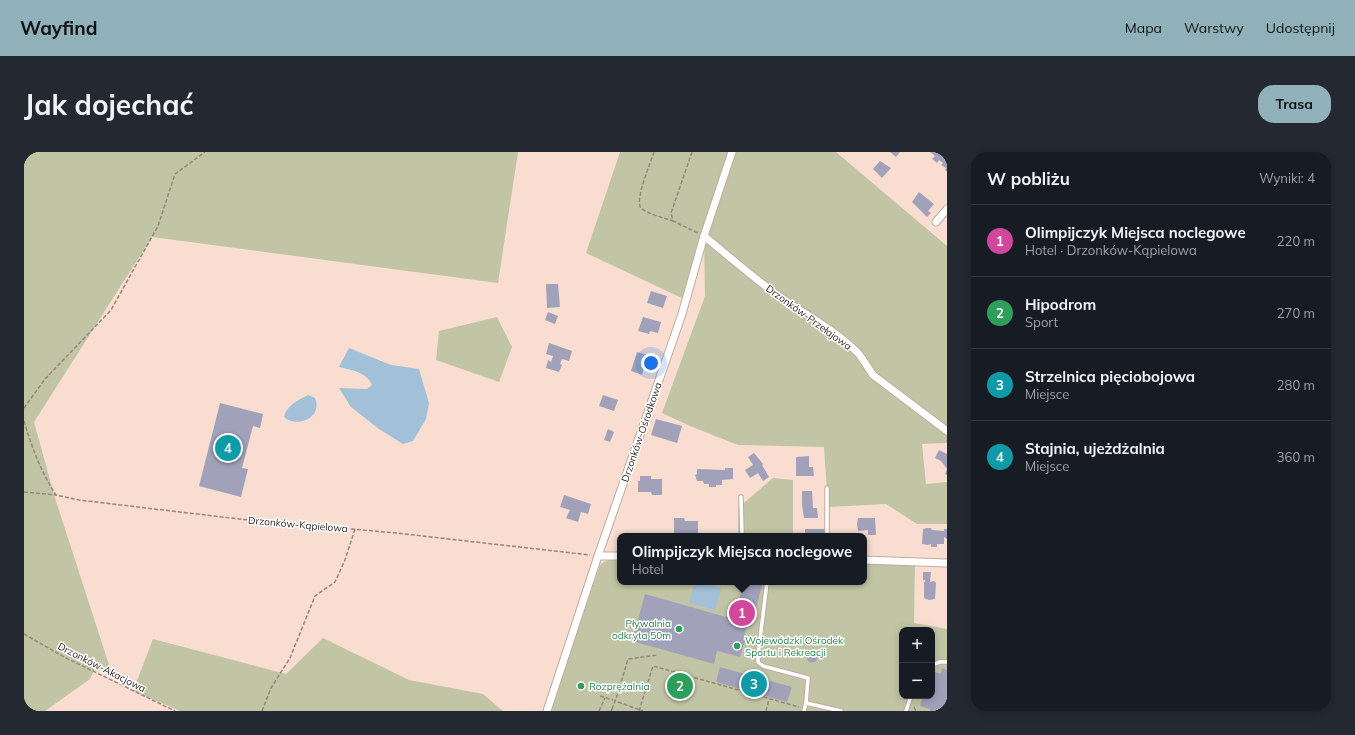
<!DOCTYPE html>
<html lang="pl">
<meta charset="utf-8">
<style>
body{margin:0;font-family:Mulish,sans-serif;background:#242831;color:#f1f3f6}
.controls{position:absolute;right:12px;bottom:12px;display:grid;overflow:hidden;border-radius:8px;box-shadow:0 2px 10px #0003}
.controls button{width:36px;height:36px;display:grid;place-items:center;padding:0;border:0;border-bottom:1px solid #363941;background:#171b24;color:#f1f3f6;font:20px sans-serif}
.you{position:absolute;left:627px;top:211px;width:14px;height:14px;margin:-10px;border:3px solid #fff;border-radius:50%;background:#1a73e8;box-shadow:0 0 0 6px #1a73e833}
.badge{display:grid;place-items:center;width:26px;height:26px;border-radius:50%;background:#90b1ba;color:#fff;font-size:13px;font-weight:700}
.pin{position:absolute;translate:-50% -50%;border:2px solid #fff;box-shadow:0 1px 4px #0006}
.popup{position:absolute;left:593px;top:381px;width:250px;height:52px;box-sizing:border-box;display:grid;place-content:center;border-radius:8px;background:#171b24;filter:drop-shadow(0 1px 3px #0005);font-size:13px;white-space:nowrap;color:#9ea1a6}
.popup b{font-size:15px;color:#f1f3f6}
.popup::after{content:'';position:absolute;left:50%;top:100%;margin-left:-8px;border:8px solid transparent;border-top-color:#171b24}
.list{margin:0;padding:0;list-style:none}
h2{display:flex;justify-content:space-between;align-items:center;height:52px;margin:0;padding:0 16px;font-size:17px}
h2 small{font-size:13px;font-weight:400;color:#9ea1a6}
.list li{display:grid;grid-template-columns:26px 1fr auto;gap:12px;align-items:center;box-sizing:border-box;height:72px;padding:0 16px;border-top:1px solid #363941}
.list b{display:block;font-size:15px;white-space:nowrap}
.list p{margin:0;font-size:13px;white-space:nowrap;color:#9ea1a6}
.list em{font-size:13px;font-style:normal;color:#9ea1a6}
.map{position:relative;flex:none;width:923px;height:559px;overflow:hidden;border-radius:16px}
header{display:flex;align-items:center;gap:24px;box-sizing:border-box;height:56px;padding:0 20px;background:#90b1ba;color:#111}
header strong{font-size:19px}
nav{display:flex;gap:22px;margin-inline-start:auto;font-size:14px}
.intro{display:flex;align-items:center;justify-content:space-between;box-sizing:border-box;height:96px;padding:0 24px}
h1{margin:0;font-size:28px}
.button{padding:10px 18px;border-radius:16px;background:#90b1ba;color:#111;font-size:14px;font-weight:700}
main{display:flex;gap:24px;padding:0 24px}
aside{flex:1;background:#171b24;border-radius:16px;box-shadow:0 2px 10px #0003}
.map>svg:first-child{display:block}
</style>
<header>
<strong>Wayfind</strong>
<nav><a>Mapa</a><a>Warstwy</a><a>Udostępnij</a></nav>
</header>
<div class="intro"><h1>Jak dojechać</h1><a class="button">Trasa</a></div>
<main>
<div class="map">
<svg width="923" height="559" viewBox="0 0 923 559">
<rect width="100%" height="100%" fill="#f8ddd0"/>
<g fill="#c2c5a5" fill-rule="evenodd">
<path d="M0,0H494L474,131L128,85L10,270L31,346L87,519L73,512L66,527L21,559H0Z"/>
<path d="M596,0H812L923,94V291L898,292L902,332L923,330V372H893L862,352L804,355L800,295L714,293L666,274L638,261L681,144L680,79L660,147L562,101Z"/>
<path d="M473,165L488,195L475,230L412,208L415,179Z"/>
<path d="M749,326L769,328V384H714V356Z"/>
<path d="M585,408H596V430H840V412L867,413L891,411L890,471L923,477V559H526L576,413L580,410ZM878,478H908V544H878Z"/>
<path d="M299,486L385,528L459,542L479,559H156L109,539L129,487L262,522Z"/>
</g>
<g fill="#a3c0d9">
<path d="M325,196L367,213L395,217L405,251L402,267L389,289L379,292L355,277L327,255L315,236L343,237L348,233C343,220 327,218 315,215Z"/>
<path d="M284,243L291,246C299,265 274,277 260,265C262,254 274,248 284,243Z"/>
<path d="M671,430H676L697,436L691,458L665,451Z"/>
</g>
<g fill="#a1a2ba">
<path d="M866,0H876L872,5Z"/>
<path d="M906,0H923V20L921,18L922,16L917,13L919,11L915,8L913,11L908,7L911,4Z"/>
<path d="M856,9L867,16L858,26L849,17Z"/>
<path d="M895,40L910,52L904,59L907,61L903,65L888,50Z"/>
<path d="M522,132H534L536,155L523,156Z"/>
<path d="M627,139L643,144L639,156L623,151Z"/>
<path d="M524,160L534,164L531,172L521,168Z"/>
<path d="M619,165L637,170L634,181L626,179L625,182L614,179Z"/>
<path d="M525,191L548,199L545,209L538,207L536,212L538,213L535,220L522,216L524,208L527,210L529,204L522,202Z"/>
<path d="M613,200L624,203L618,223L607,219Z"/>
<path d="M579,243L594,248L590,259L575,254Z"/>
<path d="M196,251L239,262L236,276L229,274L218,316L224,317L217,345L175,334Z"/>
<path d="M632,267L658,274L653,291L627,283Z"/>
<path d="M584,277L590,280L586,290L580,288Z"/>
<path d="M915,298L923,302V323L921,322L923,317L917,309L911,306Z"/>
<path d="M730,301L739,312L738,313L745,325L739,329L734,321L726,326L721,318L729,313L724,305Z"/>
<path d="M785,304V315H789L790,324H772V305Z"/>
<path d="M701,316H709V327L698,328V333H692V335H685V332H680L679,329H673L671,323L673,322V317L701,318Z"/>
<path d="M616,324H627V327H638V343H628L627,340H614V329H616Z"/>
<path d="M778,339H788L789,356H793L794,366H780L778,353Z"/>
<path d="M540,343L567,352L564,362L557,360L554,370L542,366L546,358L536,355Z"/>
<path d="M650,366H660L661,369H674V384H661V382L650,383Z"/>
<path d="M834,366H851L852,383H844V378L834,379L833,372Z"/>
<path d="M903,376H907L908,378L920,379V377H923V387L920,385V392H913V395H907V392L904,393L898,392L899,377Z"/>
<rect x="781" y="377" width="22" height="7"/>
<path d="M899,420H907L906,430L910,429L912,431L911,447L905,448L900,446V430H901V428H899Z"/>
<path d="M720,430H739L727,475L723,474L719,488L721,489L716,505L693,499L690,512L608,489L621,442L702,465L705,463L707,457L712,458Z"/>
<circle cx="788" cy="505" r="5.5"/>
<path d="M696,515L768,535L763,550L692,530Z"/>
<path d="M918,516L923,518V559H906V557L896,554L899,544H908V519L917,522Z"/>
</g>
<g fill="none" stroke-linecap="round" stroke-linejoin="round">
<defs>
<g id="lane">
<path d="M803,336V384"/>
<path d="M717,345L718,384"/>
<path d="M743,430L734,504V510L739,514L784,526L782,551L780,559"/>
<path d="M908,513L916,510H923"/>
<path d="M782,551L817,559"/>
<path d="M882,559L887,544"/>
</g>
<g id="street">
<path d="M912,70L923,57"/>
<path d="M680,84C702,102 725,122 749,140C777,160 808,176 833,200C838,205 844,216 849,223L923,279"/>
<path d="M574,404H596"/>
<path d="M840,408L923,411"/>
<path d="M523,559L574,404L658,162L680,84L708,0"/>
</g>
</defs>
<use href="#lane" stroke="#c4aa9e" stroke-width="5.5"/>
<use href="#street" stroke="#c4aa9e" stroke-width="9"/>
<g stroke="#97857c" stroke-width="1.5" stroke-dasharray="4 2" stroke-linecap="butt">
<path d="M630,0C627,10 610,49 617,56C623,62 641,66 649,69"/>
<path d="M668,0L647,61L649,69L674,81"/>
<path d="M0,256L21,227L87,158L134,74L151,22L181,0"/>
<path d="M0,269C8,296 17,320 32,343L55,348L215,367L372,381L566,403"/>
<path d="M0,340L32,343"/>
<path d="M0,482L40,505L151,559"/>
<path d="M594,541L604,507L634,503"/>
<path d="M576,544L589,548"/>
<path d="M895,544L899,545"/>
<path d="M594,550L619,559"/>
<path d="M890,555L892,559"/>
<path d="M238,559L247,536L266,506L291,444L311,430L321,408L331,377"/>
<path d="M575,559L581,546"/>
<path d="M587,559L588,557"/>
<path d="M615,559L629,514L775,555"/>
<path d="M742,559L745,547"/>
</g>
<use href="#lane" stroke="#fff" stroke-width="3.5"/>
<use href="#street" stroke="#fff" stroke-width="7"/>
<path stroke="#97857c" stroke-width="1.5" stroke-dasharray="4 2" stroke-linecap="butt" d="M588,557L594,541"/>
</g>
<g fill="#2e9e5b" stroke="#fff" stroke-width="1.5">
<circle cx="655" cy="477" r="4"/>
<circle cx="713" cy="494" r="4"/>
<circle cx="557" cy="534" r="4"/>
</g>
<g text-anchor="middle" stroke-width="3" stroke-linejoin="round" paint-order="stroke">
<g font-size="10" fill="#322824" stroke="#fff">
<text transform="translate(785 165) rotate(36)" y="4">Drzonków-Przełajowa</text>
<text transform="translate(617 280) rotate(-71)" y="4">Drzonków-Ośrodkowa</text>
<text transform="translate(274 372) rotate(5)" y="4">Drzonków-Kąpielowa</text>
<text transform="translate(78 515) rotate(27)" y="4">Drzonków-Akacjowa</text>
</g>
<g font-size="10" fill="#27864d" stroke="#fff" text-anchor="start">
<text x="647" y="475" text-anchor="end">Pływalnia<tspan x="647" dy="12">odkryta 50m</tspan></text>
<text x="721" y="492">Wojewódzki Ośrodek<tspan x="721" dy="12">Sportu i Rekreacji</tspan></text>
<text x="565" y="538">Rozprężalnia</text>
</g>
</g>
</svg>
<div class="controls">
<button>+</button>
<button>−</button>
</div>
<div class="you"></div>
<div class="pin badge" style="left:718px;top:461px;background:#d1479c">1</div>
<div class="popup"><b>Olimpijczyk Miejsca noclegowe</b>Hotel</div>
<div class="pin badge" style="left:656px;top:534px;background:#2e9e5b">2</div>
<div class="pin badge" style="left:730px;top:532px;background:#0f9aa8">3</div>
<div class="pin badge" style="left:204px;top:296px;background:#0f9aa8">4</div>
</div>
<aside>
<h2>W pobliżu<small>Wyniki: 4</small></h2>
<ul class="list">
<li><span class="badge" style="background:#d1479c">1</span><div><b>Olimpijczyk Miejsca noclegowe</b><p>Hotel · Drzonków-Kąpielowa</p></div><em>220 m</em></li>
<li><span class="badge" style="background:#2e9e5b">2</span><div><b>Hipodrom</b><p>Sport</p></div><em>270 m</em></li>
<li><span class="badge" style="background:#0f9aa8">3</span><div><b>Strzelnica pięciobojowa</b><p>Miejsce</p></div><em>280 m</em></li>
<li><span class="badge" style="background:#0f9aa8">4</span><div><b>Stajnia, ujeżdżalnia</b><p>Miejsce</p></div><em>360 m</em></li>
</ul>
</aside>
</main>
